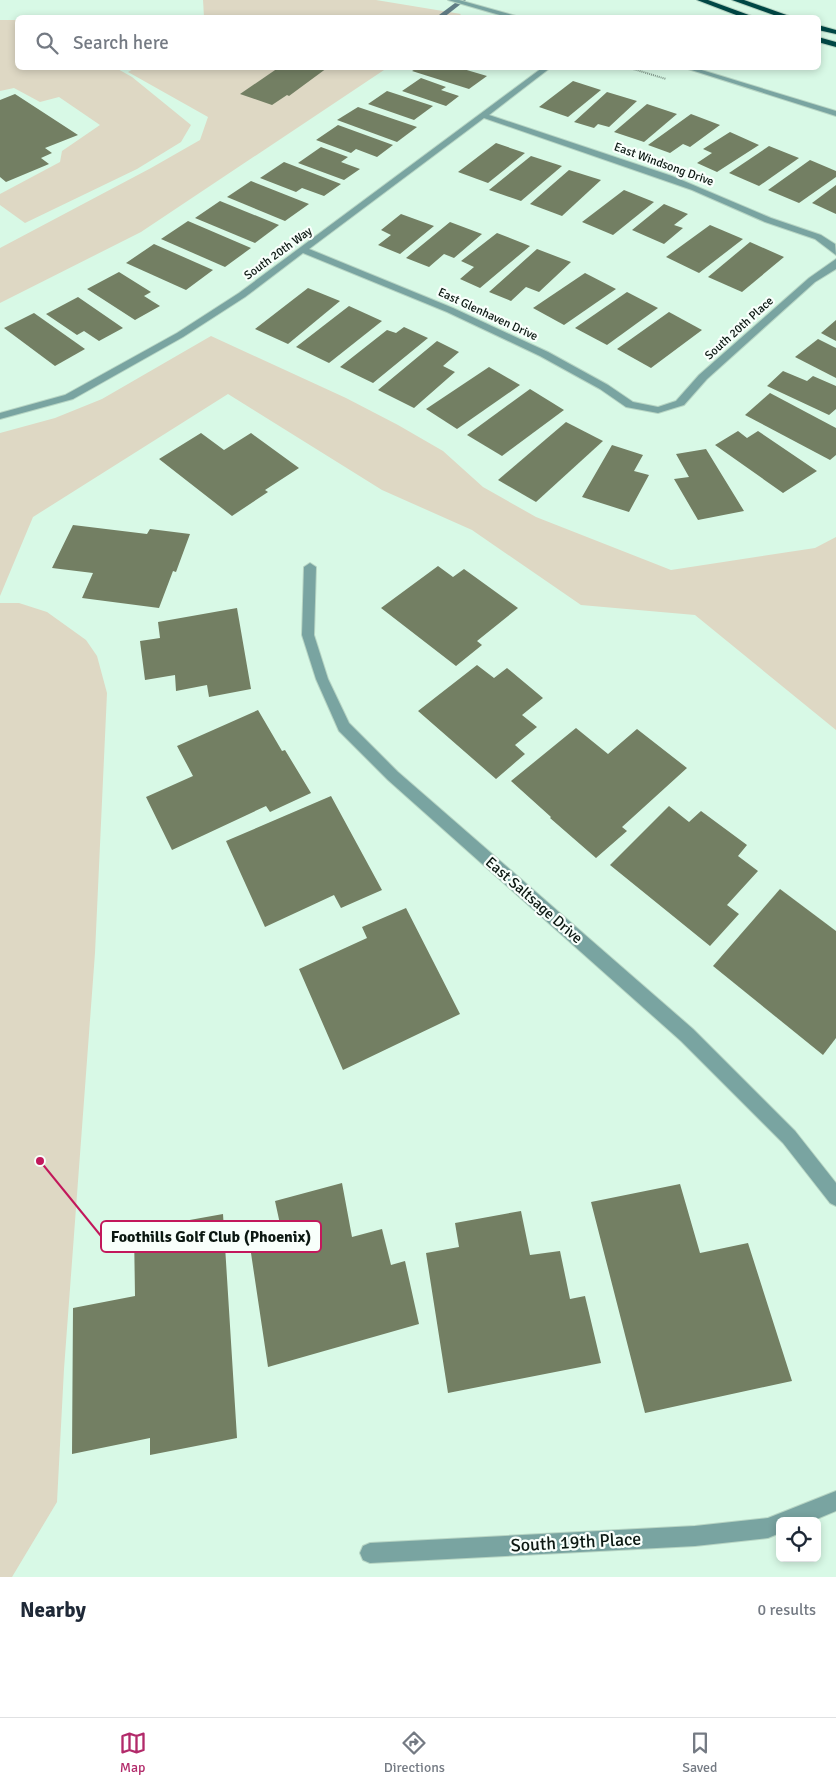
<!DOCTYPE html>
<style>
body{margin:0;font-family:Signika,sans-serif;background:#f6f6f7;color:#1f2937}
.controls{position:absolute;right:15px;bottom:15px;display:grid;overflow:hidden;border-radius:8px;box-shadow:0 2px 8px #0003}
.controls button{width:45px;height:45px;display:grid;place-items:center;padding:0;border:0;border-bottom:1px solid #e0e1e3;background:#fff;color:#1f2937;font:25px sans-serif}
.list{margin:0;padding:0;list-style:none}
h2{display:flex;justify-content:space-between;align-items:center;height:65px;margin:0;padding:0 20px;font-size:21px}
h2 small{font-size:16px;font-weight:400;color:#747a83}
.icon{flex:none;width:28px;height:28px;fill:none;stroke:currentColor;stroke-width:2;stroke-linecap:round;stroke-linejoin:round}
.map{position:relative;flex:none;width:836px;height:1577px;overflow:hidden}
.search{position:absolute;background:#fff;box-shadow:0 2px 8px #0003;left:15px;right:15px;top:15px;height:55px;display:flex;align-items:center;gap:12px;box-sizing:border-box;padding:0 18px;border-radius:8px;color:#747a83;font-size:19px}
.sheet{height:140px;background:#fff}
nav{display:flex;justify-content:space-around;align-items:center;box-sizing:border-box;height:70px;border-top:1px solid #e0e1e3;background:#fff;font-size:14px;color:#747a83}
nav a{display:grid;justify-items:center;gap:2px}
nav .on{color:#b22a6a}
.map>svg:first-child{display:block}
</style>
<div class="map">
<svg width="836" height="1577" viewBox="0 0 836 1577">
<rect width="100%" height="100%" fill="#d8f9e6"/>
<g fill="#ded8c4">
<path d="M203,0H376L461,14L457,18L204,17Z"/>
<path d="M0,20H17L18,68H116L132,77L191,125L181,142L137,169L25,223L0,205V194L60,162L62,151L100,125L59,97L40,102L14,88L0,91Z"/>
<path d="M135,68H387L141,232L0,303V248L151,168L200,140L208,117L128,72Z"/>
<path d="M211,336L346,398L398,425L443,451L483,487L536,517L671,570L815,548L836,537V730L695,615L581,605L472,530L382,490L228,394L33,517L0,596V433L55,418L102,399Z"/>
<path d="M0,603H19L47,612L86,640L97,656L107,693L95,953L64,1369L57,1502L12,1577H0Z"/>
</g>
<g fill="none" stroke-linecap="round" stroke-linejoin="round">
<path fill="#617d85" fill-rule="evenodd" d="M459,0H466L443,18H435Z"/>
</g>
<g fill="#737f63">
<path d="M278,68H327L289,96L287,95L272,105L240,94Z"/>
<path d="M417,68H460L487,76L469,89L412,71Z"/>
<path d="M421,78L446,87L441,90L459,96L446,106L402,91Z"/>
<path d="M573,81L601,90L568,117L539,107Z"/>
<path d="M387,91L433,106L414,120L368,104Z"/>
<path d="M607,92L637,101L609,127L598,124L594,128L574,122Z"/>
<path d="M15,94L78,135L45,148L52,153L41,158L49,164L6,182L0,177V100Z"/>
<path d="M647,104L677,114L644,142L614,132Z"/>
<path d="M358,107L417,127L397,142L337,120Z"/>
<path d="M691,114L720,125L690,147L683,144L670,153L648,145Z"/>
<path d="M338,125L393,145L377,157L356,149L351,153L316,140Z"/>
<path d="M730,132L759,145L717,172L697,163L712,153L703,149Z"/>
<path d="M496,143L525,153L488,183L458,172Z"/>
<path d="M769,146L799,158L759,186L729,173Z"/>
<path d="M321,147L348,157L341,162L360,169L344,180L298,163Z"/>
<path d="M531,156L562,166L521,201L489,190Z"/>
<path d="M810,160L836,171V177L799,203L768,190Z"/>
<path d="M284,162L341,184L324,196L302,188L296,192L260,178Z"/>
<path d="M569,170L601,180L562,216L530,204Z"/>
<path d="M251,181L309,204L285,221L227,197Z"/>
<path d="M836,185V214L812,203Z"/>
<path d="M624,190L654,202L613,235L582,222Z"/>
<path d="M220,201L279,225L255,243L195,218Z"/>
<path d="M664,204L688,214L674,225L683,228L664,244L632,230Z"/>
<path d="M401,214L434,226L400,254L378,245L391,235L381,230Z"/>
<path d="M188,221L251,248L225,267L161,239Z"/>
<path d="M450,222L482,234L454,258L444,254L429,267L406,258Z"/>
<path d="M710,225L743,239L699,273L666,257Z"/>
<path d="M497,233L530,246L480,288L460,279L474,267L461,261Z"/>
<path d="M750,242L784,257L742,292L708,277Z"/>
<path d="M154,244L213,270L186,290L126,263Z"/>
<path d="M537,249L571,262L539,292L526,287L511,301L489,292Z"/>
<path d="M119,272L151,292L144,296L160,306L135,320L87,289Z"/>
<path d="M585,273L616,289L564,325L533,308Z"/>
<path d="M308,288L340,301L288,344L255,329Z"/>
<path d="M627,292L658,308L607,345L575,328Z"/>
<path d="M78,297L123,328L99,341L84,331L77,335L46,314Z"/>
<path d="M349,306L382,321L329,363L296,347Z"/>
<path d="M669,312L702,330L651,368L617,349Z"/>
<path d="M34,313L85,349L55,366L4,328Z"/>
<path d="M836,320V341L821,333Z"/>
<path d="M404,327L428,338L373,383L340,367L387,330L396,333Z"/>
<path d="M818,339L836,348V378L795,357Z"/>
<path d="M437,341L459,352L443,366L455,372L414,408L378,390Z"/>
<path d="M489,367L520,385L457,429L426,409Z"/>
<path d="M783,371L807,381L813,376L836,386V409L829,415L767,386Z"/>
<path d="M530,389L564,410L502,456L467,435Z"/>
<path d="M770,393L836,428V455L830,460L745,415Z"/>
<path d="M566,422L603,441L536,502L498,480Z"/>
<path d="M738,431L747,438L758,431L817,471L783,493L715,445Z"/>
<path d="M201,433L224,450L251,433L299,468L265,490L268,492L232,516L159,459Z"/>
<path d="M612,445L643,455L634,471L649,475L629,512L582,497Z"/>
<path d="M706,449L744,511L698,520L674,479L689,477L676,454Z"/>
<path d="M73,525L147,534L150,529L190,534L176,572L173,571L159,608L82,598L93,573L52,568Z"/>
<path d="M438,566L453,577L464,569L518,608L477,641L482,645L456,666L381,608Z"/>
<path d="M237,608L251,689L209,697L207,685L176,691L175,675L145,680L140,641L160,638L158,622Z"/>
<path d="M477,665L494,678L507,668L543,698L522,715L537,727L515,745L525,754L496,779L418,711Z"/>
<path d="M258,710L282,751L285,750L311,793L270,812L266,806L172,850L146,797L193,776L177,746Z"/>
<path d="M576,728L608,754L637,729L687,768L622,827L627,831L596,858L550,818L551,817L511,781Z"/>
<path d="M331,796L382,890L341,908L334,895L265,927L226,841Z"/>
<path d="M669,806L689,822L701,811L747,845L738,856L758,871L727,905L739,914L710,946L610,865Z"/>
<path d="M780,889L836,931V1038L823,1055L713,966Z"/>
<path d="M406,908L460,1014L343,1070L299,969L367,938L362,927Z"/>
<path d="M342,1183L352,1237L382,1229L391,1265L405,1261L419,1324L268,1367L248,1233L280,1224L275,1201Z"/>
<path d="M680,1184L700,1253L748,1243L792,1381L645,1413L591,1202Z"/>
<path d="M521,1211L530,1255L560,1251L570,1299L585,1296L601,1363L448,1393L426,1253L459,1247L455,1223Z"/>
<path d="M223,1214L237,1438L150,1455V1438L72,1454L73,1308L135,1296L134,1230Z"/>
</g>
<g fill="none" stroke-linecap="round" stroke-linejoin="round">
<defs>
<g id="minor">
<path d="M542,68H550L489,115L672,176L771,218L821,235L835,244L836,255L815,239L765,222L692,190L484,118L309,249L453,308L548,352L608,385L633,402L658,407L676,401L699,375L809,278L836,259V269L815,282L707,379L684,405L658,413L626,407L600,389L540,356L447,312L303,253L245,297L183,337L73,399L0,419V413L65,395L177,333L239,293Z"/>
<path d="M310,563L316,567L314,635L328,679L349,723L398,772L693,1029L795,1131L836,1183V1206L830,1203L783,1143L681,1041L388,780L339,731L316,679L302,635L304,567Z"/>
<path d="M836,1491V1511L812,1521H780V1533L768,1538L695,1546L370,1563L363,1560L360,1553L363,1546L370,1543L695,1526L768,1518Z"/>
</g>
<g id="tertiary">
<path d="M448,0H459L523,18H510Z"/>
<path d="M685,68H695L836,111V116Z"/>
</g>
<g id="motorway">
<path d="M697,0H708L757,18H744Z"/>
<path d="M732,0H744L795,18H782Z"/>
<path d="M818,25L836,30V34L818,30Z"/>
<path d="M818,37L836,42V47L818,42Z"/>
</g>
</defs>
<use href="#minor" stroke="#b7d5c4" stroke-width="2"/>
<use href="#tertiary" stroke="#b7d5c4" stroke-width="2"/>
<use href="#motorway" stroke="#b7d5c4" stroke-width="2"/>
<path stroke="#80978a" stroke-width="2" stroke-dasharray="1 1" stroke-linecap="butt" d="M630,68L666,79"/>
<use href="#minor" fill="#79a4a1" fill-rule="evenodd"/>
<use href="#tertiary" fill="#79a4a1" fill-rule="evenodd"/>
<use href="#motorway" fill="#004745" fill-rule="evenodd"/>
</g>
<g text-anchor="middle" stroke-width="4.5" stroke-linejoin="round" paint-order="stroke">
<g font-size="12" fill="#0c1812" stroke="#f8fffb">
<text transform="translate(664 164) rotate(20)" y="4">East Windsong Drive</text>
<text transform="translate(278 253) rotate(-36)" y="4">South 20th Way</text>
<text transform="translate(488 314) rotate(25)" y="4">East Glenhaven Drive</text>
<text transform="translate(739 328) rotate(-42)" y="4">South 20th Place</text>
</g>
<g font-size="15" fill="#0c1812" stroke="#f8fffb">
<text transform="translate(534 900) rotate(41)" y="5">East Saltsage Drive</text>
</g>
<g font-size="18" fill="#0c1812" stroke="#f8fffb">
<text transform="translate(576 1542) rotate(-3)" y="6">South 19th Place</text>
</g>
</g>
<path fill="none" stroke="#c2185b" stroke-width="2" d="M40 1161L101 1236"/>
<circle fill="#c2185b" stroke="#f8fffb" stroke-width="2" cx="40" cy="1161" r="5"/>
<rect fill="#f8fffb" stroke="#c2185b" stroke-width="2" x="101" y="1221" width="220" height="31" rx="5"/>
<g font-size="16" text-anchor="middle" font-weight="bold" fill="#0c1812">
<text x="211" y="1242">Foothills Golf Club (Phoenix)</text>
</g>
</svg>
<div class="controls">
<button><svg class="icon" aria-label="locate" viewBox="0 0 24 24"><circle cx="12" cy="12" r="6"/><path d="M12 2v4M12 18v4M2 12h4M18 12h4"/></svg></button>
</div>
<div class="search"><svg class="icon" aria-label="search" viewBox="0 0 24 24"><circle cx="10" cy="10" r="6"/><path d="M15 15l6 6"/></svg>Search here</div>
</div>
<section class="sheet">
<h2>Nearby<small>0 results</small></h2>
<ul class="list">
</ul>
</section>
<nav>
<a class="on"><svg class="icon" aria-label="map" viewBox="0 0 24 24"><path d="M3 6l6-2 6 2 6-2v14l-6 2-6-2-6 2zM9 4v14M15 6v14"/></svg>Map</a>
<a><svg class="icon" aria-label="directions" viewBox="0 0 24 24"><path d="M12 3l9 9-9 9-9-9zM9 14v-3h6M13 9l2 2-2 2"/></svg>Directions</a>
<a><svg class="icon" aria-label="saved" viewBox="0 0 24 24"><path d="M7 4h10v16l-5-4-5 4z"/></svg>Saved</a>
</nav>
